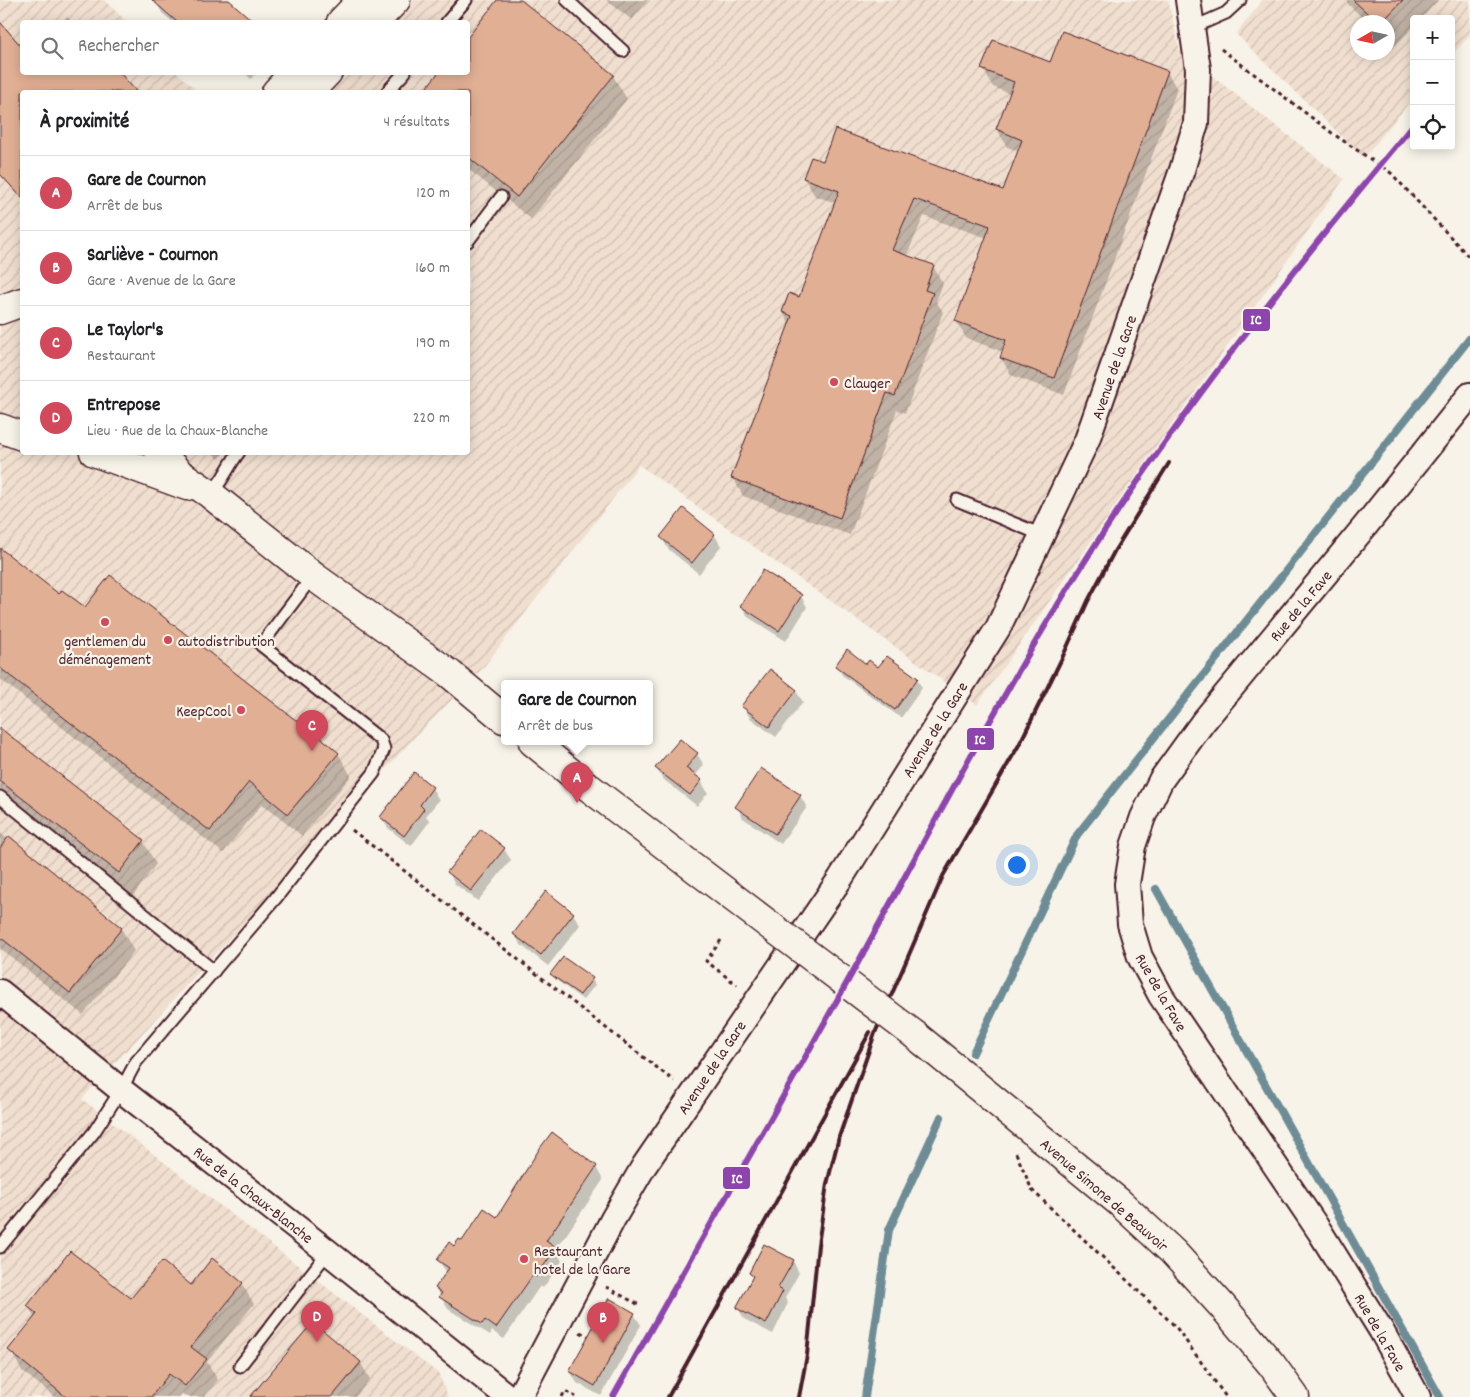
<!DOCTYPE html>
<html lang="fr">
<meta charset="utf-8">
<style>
body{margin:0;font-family:Dekko,sans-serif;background:#f2f2f2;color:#202124}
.controls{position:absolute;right:15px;top:15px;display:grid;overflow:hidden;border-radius:5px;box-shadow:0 2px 12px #0003}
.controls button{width:45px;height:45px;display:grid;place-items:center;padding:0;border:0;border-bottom:1px solid #e0e0e0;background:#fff;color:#202124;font:25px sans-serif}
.compass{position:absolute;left:1350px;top:15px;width:45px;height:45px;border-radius:50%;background:#fff;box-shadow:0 2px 12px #0003;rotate:261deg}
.you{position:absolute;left:1016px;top:864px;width:18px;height:18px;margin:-12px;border:4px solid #fff;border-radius:50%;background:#1a73e8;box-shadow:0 0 0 8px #1a73e833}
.badge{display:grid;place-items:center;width:32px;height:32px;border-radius:50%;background:#d1495b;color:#fff;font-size:16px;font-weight:700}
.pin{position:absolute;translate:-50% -41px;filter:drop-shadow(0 1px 2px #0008)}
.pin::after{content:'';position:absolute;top:26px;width:18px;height:15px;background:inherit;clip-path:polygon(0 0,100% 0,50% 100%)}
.popup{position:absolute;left:501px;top:680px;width:152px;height:65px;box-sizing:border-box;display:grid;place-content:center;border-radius:5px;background:#fff;filter:drop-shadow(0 1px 4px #0005);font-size:16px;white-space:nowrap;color:#757577}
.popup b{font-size:19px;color:#202124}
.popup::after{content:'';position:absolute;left:50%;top:100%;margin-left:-10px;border:10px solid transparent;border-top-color:#fff}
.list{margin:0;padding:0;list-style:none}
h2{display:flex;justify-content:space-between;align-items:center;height:65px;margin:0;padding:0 20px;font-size:21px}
h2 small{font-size:16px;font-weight:400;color:#757577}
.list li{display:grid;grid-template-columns:32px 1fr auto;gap:15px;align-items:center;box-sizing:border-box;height:75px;padding:0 20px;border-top:1px solid #e0e0e0}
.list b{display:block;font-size:19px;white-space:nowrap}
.list p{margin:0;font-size:16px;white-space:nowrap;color:#757577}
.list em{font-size:16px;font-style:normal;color:#757577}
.icon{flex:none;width:28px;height:28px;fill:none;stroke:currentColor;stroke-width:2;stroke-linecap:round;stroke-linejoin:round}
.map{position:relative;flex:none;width:1470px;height:1397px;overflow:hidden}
.search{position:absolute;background:#fff;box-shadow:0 2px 12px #0003;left:20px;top:20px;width:450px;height:55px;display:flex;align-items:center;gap:12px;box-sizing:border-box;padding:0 18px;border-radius:5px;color:#757577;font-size:19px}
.panel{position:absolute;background:#fff;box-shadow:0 2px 12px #0003;left:20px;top:90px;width:450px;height:365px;border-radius:5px}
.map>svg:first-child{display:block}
</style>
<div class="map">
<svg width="1470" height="1397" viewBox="0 0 1470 1397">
<defs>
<pattern id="industrial-furrows" width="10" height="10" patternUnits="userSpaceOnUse" patternTransform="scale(1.25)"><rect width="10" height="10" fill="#f0dfcf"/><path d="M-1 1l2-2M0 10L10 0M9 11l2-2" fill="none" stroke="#cfbfb2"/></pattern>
</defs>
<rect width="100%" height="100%" fill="#f7f3e8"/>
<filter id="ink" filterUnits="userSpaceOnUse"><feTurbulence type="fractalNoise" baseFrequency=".02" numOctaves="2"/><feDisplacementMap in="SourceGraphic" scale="10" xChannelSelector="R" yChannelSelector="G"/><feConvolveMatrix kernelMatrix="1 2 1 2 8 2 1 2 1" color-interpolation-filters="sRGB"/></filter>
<g filter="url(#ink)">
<g fill="url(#industrial-furrows)" fill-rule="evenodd">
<path d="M0,0H104L127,22H22V72L178,73L198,92H22V452H468V92H329L348,73L468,72V22H393L414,0H1168L1180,51L1344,179L977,705L639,465L483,668L417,735L82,1099L439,1374L448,1397H0Z"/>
<path d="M1263,0H1470V35L1451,56V19H1414V97L1364,158L1236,34ZM1358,22H1388V52H1358Z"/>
</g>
<g fill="#0003">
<path d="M157,0H226L251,22H173L162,13L156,2Z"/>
<path d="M498,0H519L613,76L627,99L531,219L468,169V92H425L441,72H468V39Z"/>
<path d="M606,0H648L632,20Z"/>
<path d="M1346,0H1438L1421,19H1414V26L1393,48L1388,42V22H1367L1349,5Z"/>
<path d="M67,17L72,22H61Z"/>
<path d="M0,24L22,49V72H117L136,92H22V199L0,174Z"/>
<path d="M1051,64L1167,72L1177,89L1064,395L1011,375L1001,358L1003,352L966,338L956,321L987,238L924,216L906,257L933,266L943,284L936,301L943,312L905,413L897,410L850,535L743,496L733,478L790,325L783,312L799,299L836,203L815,196L804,178L824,163L1004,192L1019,151L1007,147L997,129L1011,94L993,87L983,69Z"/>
<path d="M244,72H256L251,79Z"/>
<path d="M211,452H224L219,459Z"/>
<path d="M714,534L721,546L699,574L668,549L662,538Z"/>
<path d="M0,550L60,596L338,753L351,776L302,836L262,804L223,853L0,679Z"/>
<path d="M801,596L807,607L786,641L748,617L742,606Z"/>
<path d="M837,666H866L917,679L922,688L901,718L842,675Z"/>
<path d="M796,691L803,702L776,737L750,718L743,706Z"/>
<path d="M0,730L143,841L156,864L133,896L0,793Z"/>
<path d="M697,754L704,765L695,776L701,781L708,793L697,806L663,779L656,768Z"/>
<path d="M432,788L439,800L426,816L430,821L411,846L388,828L381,817Z"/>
<path d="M800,796L807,807L781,844L743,818L737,807Z"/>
<path d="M0,833L121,928L134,951L83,1015L0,948Z"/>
<path d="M504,849L511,860L478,901L455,884L449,872Z"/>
<path d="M573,914L580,925L548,966L521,945L514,934Z"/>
<path d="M552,974L592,979L595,985L583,1000L555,979Z"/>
<path d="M553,1134L596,1167L603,1180L556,1250L562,1261L543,1288L540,1286L504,1339L492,1331L490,1335L448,1309L436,1288L447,1273L438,1260L454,1247L498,1219Z"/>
<path d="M793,1261L799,1273L785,1298L788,1303L773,1334L744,1319L738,1308L753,1278L750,1273Z"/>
<path d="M242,1284L254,1304L207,1362L218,1380L204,1397H186L182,1393L179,1397H55L22,1371L10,1350L35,1318L28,1306L131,1300L191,1286Z"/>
<path d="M634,1314L641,1325L601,1396L577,1383L570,1371Z"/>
<path d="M360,1362L370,1379L355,1397H252Z"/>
</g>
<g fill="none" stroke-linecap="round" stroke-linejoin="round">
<g stroke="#6d8c96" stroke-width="8">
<path d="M1156,889L1440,1397"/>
<path d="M973,1053L1077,835L1470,338"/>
<path d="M865,1397L889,1230L941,1117"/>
</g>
</g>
<g fill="#e1af94" stroke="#4a1f2b">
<path d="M152,0H229L254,22H177Z"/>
<path d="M497,0H521L614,75L517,197L468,157V92H423L439,72H468V37Z"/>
<path d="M1353,0H1403L1382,22H1377Z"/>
<path d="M0,22L22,47V72H119L137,92H22V198L0,174Z"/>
<path d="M1062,31L1168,71L1054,378L1000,358L1006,340L955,321L990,226L914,199L892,250L934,265L925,290L933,293L895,396L887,393L840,518L731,478L792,316L782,312L789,293L799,297L839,191L803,178L811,157L823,161L835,129L1003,190L1022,140L996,129L1014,82L981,69L993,40L1050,62Z"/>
<path d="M683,508L715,534L692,563L660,537Z"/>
<path d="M0,548L59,594L62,590L85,607L110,575L302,725L304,723L339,753L288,814L249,782L210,831L0,668Z"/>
<path d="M763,570L802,595L779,631L740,606Z"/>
<path d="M847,649L866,664L869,660L878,667L887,656L918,678L895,710L835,666Z"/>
<path d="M770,669L797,690L769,727L741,706Z"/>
<path d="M0,728L144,840L119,873L0,781Z"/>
<path d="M680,739L698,753L686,768L702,780L690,795L655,768Z"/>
<path d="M761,768L801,795L775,834L735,807Z"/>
<path d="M414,772L433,787L420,805L424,809L404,836L380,817Z"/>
<path d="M481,829L505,848L471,891L447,872Z"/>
<path d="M9,836L122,928L70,993L0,937V848Z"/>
<path d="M546,891L574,913L541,955L513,934Z"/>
<path d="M563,957L593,978L580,995L550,974Z"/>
<path d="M552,1132L597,1166L546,1241L556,1248L536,1277L533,1275L496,1328L485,1320L482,1324L439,1297L442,1293L435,1288L449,1268L437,1260L449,1242L454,1246L459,1239L462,1241L484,1208L497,1217L540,1148Z"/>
<path d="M764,1244L794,1260L778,1288L783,1291L766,1324L736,1308L753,1276L749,1273Z"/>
<path d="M70,1251L131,1298L162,1261L191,1285L212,1258L243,1283L191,1347L207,1359L185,1386L169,1374L151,1397H66L8,1350L37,1314L27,1306Z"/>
<path d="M609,1298L635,1313L595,1386L569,1371Z"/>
<path d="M313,1322L361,1362L332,1397H250Z"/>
</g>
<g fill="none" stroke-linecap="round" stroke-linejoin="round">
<defs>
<g id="lane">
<path d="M567,0L623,51"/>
<path d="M447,22L466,0"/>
<path d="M1192,28L1226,13L1240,0"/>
<path d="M387,92L405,72"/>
<path d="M468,241L501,197"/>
<path d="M210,494C223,482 228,466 239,452"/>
<path d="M957,500L1042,535"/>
<path d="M0,797L214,971"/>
<path d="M0,1247L94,1132L121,1090L136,1062L275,899L374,773L384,749L381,740L261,645L313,576"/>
<path d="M240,1366L328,1252"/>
</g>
<g id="street">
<path d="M0,992L121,1090L328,1252L508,1397"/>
<path d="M519,1397L613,1219L644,1166L840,879L998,628L1087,440L1182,170L1196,123L1198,69L1188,0"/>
<path d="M1418,1397L1381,1330L1320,1232L1161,996L1140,957L1130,924L1127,884L1133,846L1143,817L1161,780L1203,722L1366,525L1470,395"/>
</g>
<g id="secondary">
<path d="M341,22L362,0"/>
<path d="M375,22L396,0"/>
<path d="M276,92L294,72"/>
<path d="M309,92L328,72"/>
<path d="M0,310L22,302"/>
<path d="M0,428L22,436"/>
<path d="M94,452L187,486"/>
<path d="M159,452L179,473L210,494L313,576L450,674L504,719"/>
<path d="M533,742L587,786L772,927"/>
<path d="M915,1035L1119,1202L1173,1252L1223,1307L1272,1365L1295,1397"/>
</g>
</defs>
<use href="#lane" stroke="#4a1f2b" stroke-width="15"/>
<use href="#street" stroke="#4a1f2b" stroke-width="28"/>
<use href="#secondary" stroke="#4a1f2b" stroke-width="31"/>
<g stroke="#4a1f2b" stroke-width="3" stroke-dasharray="4 4" stroke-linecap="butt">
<path d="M1221,49L1332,133L1391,173L1470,258"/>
<path d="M352,830L674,1081"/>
<path d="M721,940L706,961L737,985"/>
<path d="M1016,1153L1032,1190L1176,1327L1226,1397"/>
<path d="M606,1287L641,1306"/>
<path d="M580,1332L588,1336"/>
<path d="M562,1397L565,1391L576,1397"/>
</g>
<use href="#lane" stroke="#f7f3e8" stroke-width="11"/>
<use href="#street" stroke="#f7f3e8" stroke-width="24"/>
<use href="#secondary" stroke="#f7f3e8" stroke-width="28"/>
<g stroke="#4a1f2b" stroke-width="4">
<path d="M668,1397L870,1032"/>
<path d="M799,1397L807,1355L818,1245L827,1184L839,1137L875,1033L943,876L1019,745L1063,656L1088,601L1115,550L1169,463"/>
</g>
<defs>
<path id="secondary-bridge" d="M772,927L915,1035"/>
</defs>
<use href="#secondary-bridge" stroke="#4a1f2b" stroke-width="31" stroke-linecap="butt"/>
<use href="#secondary-bridge" stroke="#f7f3e8" stroke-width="28"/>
<defs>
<path id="rail-1" d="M613,1397C697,1247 783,1099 866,948C946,802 1022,654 1115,515C1206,379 1309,250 1414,124"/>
</defs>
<use href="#rail-1" stroke="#f7f3e8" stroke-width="10"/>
<use href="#rail-1" stroke="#8e44ad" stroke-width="6"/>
</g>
</g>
<g fill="#d1495b" stroke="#f7f3e8" stroke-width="2">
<circle cx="834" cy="382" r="5"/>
<circle cx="105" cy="622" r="5"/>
<circle cx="168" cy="640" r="5"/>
<circle cx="241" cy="710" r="5"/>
<circle cx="524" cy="1259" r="5"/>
</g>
<g text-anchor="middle" stroke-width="4.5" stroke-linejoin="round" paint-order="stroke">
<g font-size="16" fill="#4a1f2b" stroke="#f7f3e8">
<text transform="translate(1113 367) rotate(-71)" y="6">Avenue de la Gare</text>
<text transform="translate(1300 605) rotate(-50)" y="6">Rue de la Fave</text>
<text transform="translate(934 729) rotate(-58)" y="6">Avenue de la Gare</text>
<text transform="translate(1162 992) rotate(60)" y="6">Rue de la Fave</text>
<text transform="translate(711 1067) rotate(-56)" y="6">Avenue de la Gare</text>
<text transform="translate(254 1194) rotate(38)" y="6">Rue de la Chaux-Blanche</text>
<text transform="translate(1105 1194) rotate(41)" y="6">Avenue Simone de Beauvoir</text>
<text transform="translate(1381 1332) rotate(60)" y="6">Rue de la Fave</text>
</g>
<g font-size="16" fill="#4a1f2b" stroke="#f7f3e8" text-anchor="start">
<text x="844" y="388">Clauger</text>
<text x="105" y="646" text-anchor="middle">gentlemen du<tspan x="105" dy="18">déménagement</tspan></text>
<text x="178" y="646">autodistribution</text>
<text x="231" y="716" text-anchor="end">KeepCool</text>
<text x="534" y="1256">Restaurant<tspan x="534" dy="18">hotel de la Gare</tspan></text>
</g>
</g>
<g stroke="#f7f3e8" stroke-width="2">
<rect x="1242" y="308" width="29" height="24" rx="5" fill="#8e44ad"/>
<rect x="966" y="727" width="29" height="24" rx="5" fill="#8e44ad"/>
<rect x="722" y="1166" width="29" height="24" rx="5" fill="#8e44ad"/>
</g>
<g font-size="14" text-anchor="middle" font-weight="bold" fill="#fff">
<text x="1256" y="324">IC</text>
<text x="980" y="744">IC</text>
<text x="737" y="1183">IC</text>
</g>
</svg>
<div class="controls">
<button>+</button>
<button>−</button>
<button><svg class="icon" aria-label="locate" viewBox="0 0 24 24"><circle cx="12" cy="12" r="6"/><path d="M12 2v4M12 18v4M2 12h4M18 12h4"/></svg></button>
</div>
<svg class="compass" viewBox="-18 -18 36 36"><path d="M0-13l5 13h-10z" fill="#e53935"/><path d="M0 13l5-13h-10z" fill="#757577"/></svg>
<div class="you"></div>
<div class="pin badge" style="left:577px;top:803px">A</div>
<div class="popup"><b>Gare de Cournon</b>Arrêt de bus</div>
<div class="pin badge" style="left:603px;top:1343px">B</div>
<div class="pin badge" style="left:312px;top:751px">C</div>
<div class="pin badge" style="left:317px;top:1342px">D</div>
<div class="search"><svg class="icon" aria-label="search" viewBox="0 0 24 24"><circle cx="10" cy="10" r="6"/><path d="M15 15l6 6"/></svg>Rechercher</div>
<section class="panel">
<h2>À proximité<small>4 résultats</small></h2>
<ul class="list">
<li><span class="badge">A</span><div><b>Gare de Cournon</b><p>Arrêt de bus</p></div><em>120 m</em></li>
<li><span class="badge">B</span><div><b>Sarliève - Cournon</b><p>Gare · Avenue de la Gare</p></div><em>160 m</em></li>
<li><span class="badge">C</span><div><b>Le Taylor's</b><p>Restaurant</p></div><em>190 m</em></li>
<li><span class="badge">D</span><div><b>Entrepose</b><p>Lieu · Rue de la Chaux-Blanche</p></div><em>220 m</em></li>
</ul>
</section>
</div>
